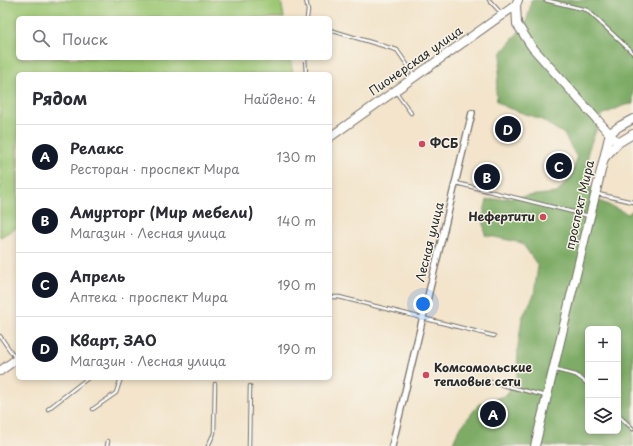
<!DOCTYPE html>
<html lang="ru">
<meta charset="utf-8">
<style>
body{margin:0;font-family:"Playpen Sans",sans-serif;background:#f2f2f3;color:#2b2b33}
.controls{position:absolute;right:12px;bottom:12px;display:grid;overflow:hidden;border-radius:6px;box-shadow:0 2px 6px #0003}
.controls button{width:36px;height:36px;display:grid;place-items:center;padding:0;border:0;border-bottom:1px solid #e1e1e2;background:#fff;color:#2b2b33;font:20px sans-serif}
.you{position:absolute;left:423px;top:304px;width:14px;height:14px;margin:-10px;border:3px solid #fff;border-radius:50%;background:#1a73e8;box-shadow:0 0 0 6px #1a73e833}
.badge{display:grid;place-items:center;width:26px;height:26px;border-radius:50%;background:#111827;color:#fff;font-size:13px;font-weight:700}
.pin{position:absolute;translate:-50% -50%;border:2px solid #fff;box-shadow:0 1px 4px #0006}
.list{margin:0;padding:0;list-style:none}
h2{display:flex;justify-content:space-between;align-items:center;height:52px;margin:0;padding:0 16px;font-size:17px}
h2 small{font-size:13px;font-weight:400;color:#7c7c81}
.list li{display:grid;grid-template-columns:26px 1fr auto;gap:12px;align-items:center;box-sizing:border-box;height:64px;padding:0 16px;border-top:1px solid #e1e1e2}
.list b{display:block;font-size:15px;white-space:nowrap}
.list p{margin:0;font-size:13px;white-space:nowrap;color:#7c7c81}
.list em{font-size:13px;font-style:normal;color:#7c7c81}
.icon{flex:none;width:22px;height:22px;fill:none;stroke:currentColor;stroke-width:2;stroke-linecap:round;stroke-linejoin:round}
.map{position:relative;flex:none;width:633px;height:446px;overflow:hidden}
.search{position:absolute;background:#fff;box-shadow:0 2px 6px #0003;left:16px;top:16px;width:316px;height:44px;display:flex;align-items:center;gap:10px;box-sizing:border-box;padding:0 14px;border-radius:6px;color:#7c7c81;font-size:15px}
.panel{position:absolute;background:#fff;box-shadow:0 2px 6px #0003;left:16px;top:72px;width:316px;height:308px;border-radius:6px}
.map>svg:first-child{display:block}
</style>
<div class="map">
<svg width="633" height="446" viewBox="0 0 633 446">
<rect width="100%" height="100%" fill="#f7f3e8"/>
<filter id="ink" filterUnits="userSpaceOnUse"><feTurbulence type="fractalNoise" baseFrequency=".025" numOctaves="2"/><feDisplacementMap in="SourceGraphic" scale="8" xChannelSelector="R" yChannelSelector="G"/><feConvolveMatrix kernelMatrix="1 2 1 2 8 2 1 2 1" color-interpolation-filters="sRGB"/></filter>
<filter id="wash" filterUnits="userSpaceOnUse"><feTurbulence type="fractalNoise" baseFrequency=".012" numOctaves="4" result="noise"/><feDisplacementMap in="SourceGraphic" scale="16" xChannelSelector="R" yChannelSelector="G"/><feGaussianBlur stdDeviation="0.9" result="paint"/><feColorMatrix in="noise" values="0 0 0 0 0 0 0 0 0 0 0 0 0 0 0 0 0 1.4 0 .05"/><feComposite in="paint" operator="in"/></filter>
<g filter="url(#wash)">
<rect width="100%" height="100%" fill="#f3e4cb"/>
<path fill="#9dc774" stroke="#647950" d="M0,0H281L284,18H18V58H290L293,74H18V227L0,237Z"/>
<path fill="#7eac66" stroke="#546c48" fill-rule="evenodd" d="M531,0H633V104L625,105L602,115L588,151L590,183L595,199L628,214L633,210V446H597L592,445L584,446H452L458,431L479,404L507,395L517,377L518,346L522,318L534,295L538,266L522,243L485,235L483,215L487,200L557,193L572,175L577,158L564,134L540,119L508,108L497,102L496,91L502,52L526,23L530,8ZM588,329H618V431H588Z"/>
</g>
<g filter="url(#ink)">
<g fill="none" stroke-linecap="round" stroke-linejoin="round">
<defs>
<g id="lane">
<path d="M306,0L308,10L307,18"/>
<path d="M489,0L501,13"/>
<path d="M545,0L587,10L633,53"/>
<path d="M330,30L397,50L415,76"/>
<path d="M305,58L306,74"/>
<path d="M396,92L411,113"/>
<path d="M456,183L589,216"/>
<path d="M598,194L633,202"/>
<path d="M330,297H339L494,336"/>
<path d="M0,336L16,359"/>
<path d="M556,370L576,375L588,384"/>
<path d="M483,380L546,396"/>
<path d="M48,409L88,378"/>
<path d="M93,409L116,393L121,378"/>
<path d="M618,415L633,429"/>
<path d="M107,446L108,441"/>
<path d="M208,446L214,433L215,384"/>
<path d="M249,446L250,386"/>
</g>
<path id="street" d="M392,446L472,113"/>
<g id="secondary">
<path d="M518,0L516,5L517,24L532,47L618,143"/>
<path d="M610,133L620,126L633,119"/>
<path d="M330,137L516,5"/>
<path d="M605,157L618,143L633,134"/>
<path d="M0,371L18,358"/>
<path d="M535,446L610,133"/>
</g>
</defs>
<use href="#lane" stroke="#716c63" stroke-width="4.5"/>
<use href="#street" stroke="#716c63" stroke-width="8"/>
<use href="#secondary" stroke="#716c63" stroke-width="10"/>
<use href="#lane" stroke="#fff" stroke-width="2.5"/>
<use href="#street" stroke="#fff" stroke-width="5.5"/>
<use href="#secondary" stroke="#fff" stroke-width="8"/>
</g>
</g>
<g fill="#d1495b" stroke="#f7f3e8" stroke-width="1.5">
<circle cx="422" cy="144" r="4"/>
<circle cx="543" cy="217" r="4"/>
<circle cx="426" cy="375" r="4"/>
</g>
<g text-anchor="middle" stroke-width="3" stroke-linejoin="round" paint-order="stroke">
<g font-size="12" fill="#2b2b2b" stroke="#f7f3e8">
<text transform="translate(416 61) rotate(-35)" y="4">Пионерская улица</text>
<text transform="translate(580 205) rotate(-77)" y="4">проспект Мира</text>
<text transform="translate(430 242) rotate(-76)" y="4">Лесная улица</text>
</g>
<g font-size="12" font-weight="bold" fill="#2b2b2b" stroke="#f7f3e8" text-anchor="start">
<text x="430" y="148">ФСБ</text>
<text x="535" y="221" text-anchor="end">Нефертити</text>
<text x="434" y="372">Комсомольские<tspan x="434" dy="14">тепловые сети</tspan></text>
</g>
</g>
</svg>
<div class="controls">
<button>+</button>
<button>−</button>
<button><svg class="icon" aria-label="layers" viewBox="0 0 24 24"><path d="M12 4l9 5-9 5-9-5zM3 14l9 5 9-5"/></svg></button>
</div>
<div class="you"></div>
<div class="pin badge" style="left:493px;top:414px">A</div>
<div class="pin badge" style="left:487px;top:177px">B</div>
<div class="pin badge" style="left:559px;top:166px">C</div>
<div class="pin badge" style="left:508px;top:129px">D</div>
<div class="search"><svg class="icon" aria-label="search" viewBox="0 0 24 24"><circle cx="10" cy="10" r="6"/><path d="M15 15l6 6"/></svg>Поиск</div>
<section class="panel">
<h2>Рядом<small>Найдено: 4</small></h2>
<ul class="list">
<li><span class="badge">A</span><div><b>Релакс</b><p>Ресторан · проспект Мира</p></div><em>130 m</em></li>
<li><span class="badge">B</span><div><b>Амурторг (Мир мебели)</b><p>Магазин · Лесная улица</p></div><em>140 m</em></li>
<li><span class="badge">C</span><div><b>Апрель</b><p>Аптека · проспект Мира</p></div><em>190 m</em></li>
<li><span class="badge">D</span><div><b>Кварт, ЗАО</b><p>Магазин · Лесная улица</p></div><em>190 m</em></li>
</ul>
</section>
</div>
